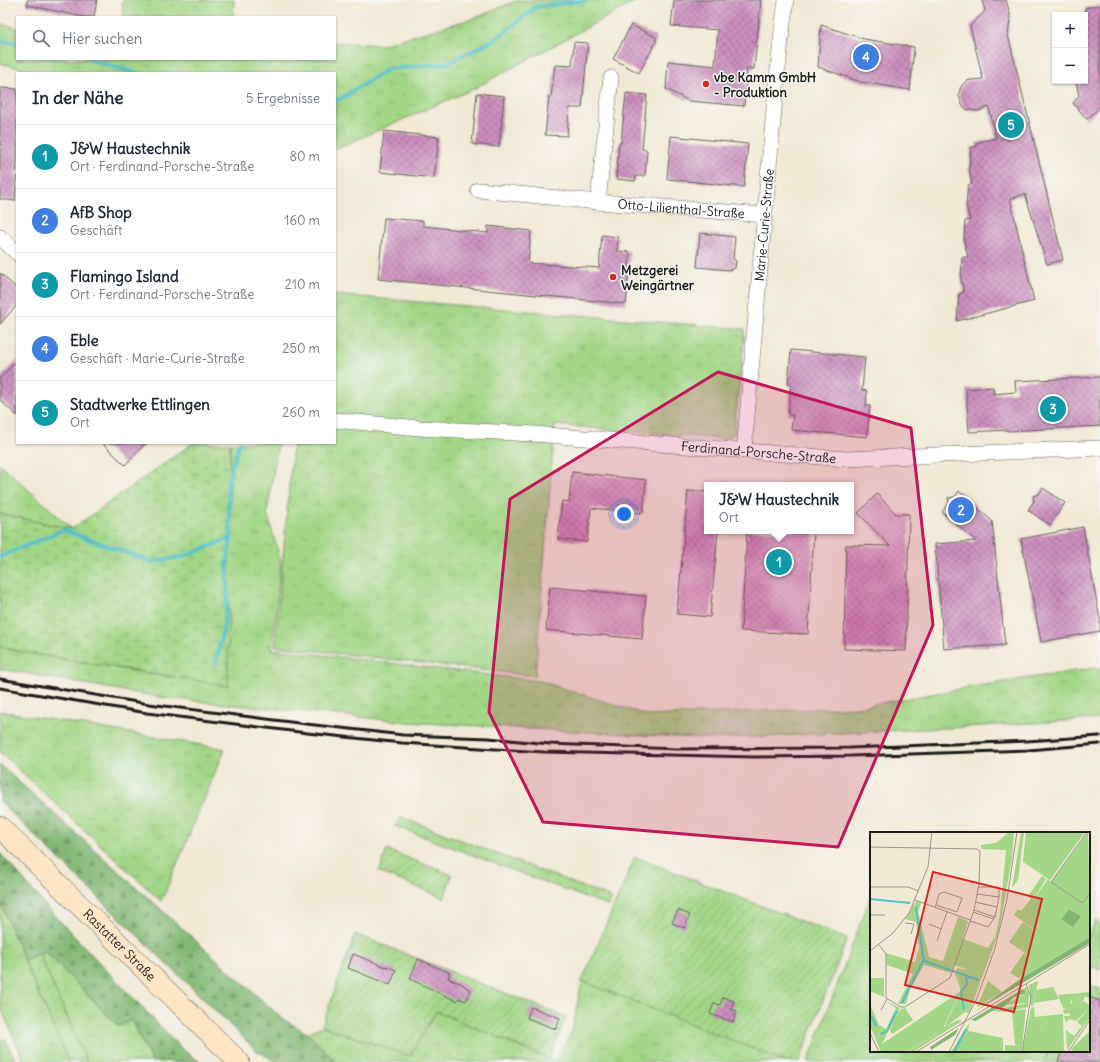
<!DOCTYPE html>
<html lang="de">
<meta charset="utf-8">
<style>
body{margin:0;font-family:Delius,sans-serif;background:#f2f2f3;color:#1f2937}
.controls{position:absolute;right:12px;top:12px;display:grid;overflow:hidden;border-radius:0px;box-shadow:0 1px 3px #0004}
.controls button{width:36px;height:36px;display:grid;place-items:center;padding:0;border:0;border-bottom:1px solid #e0e1e3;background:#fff;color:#1f2937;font:20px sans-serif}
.you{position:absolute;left:624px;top:514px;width:14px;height:14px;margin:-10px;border:3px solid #fff;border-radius:50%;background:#1a73e8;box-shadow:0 0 0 6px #1a73e833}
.badge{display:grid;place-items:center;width:26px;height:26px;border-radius:50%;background:#c8321e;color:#fff;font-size:13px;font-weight:700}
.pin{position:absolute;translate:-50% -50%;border:2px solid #fff;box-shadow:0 1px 4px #0006}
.popup{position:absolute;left:704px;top:482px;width:150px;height:52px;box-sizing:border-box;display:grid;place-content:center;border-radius:0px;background:#fff;filter:drop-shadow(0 1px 3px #0005);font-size:13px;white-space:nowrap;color:#747a83}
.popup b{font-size:15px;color:#1f2937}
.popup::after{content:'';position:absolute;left:50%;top:100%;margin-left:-8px;border:8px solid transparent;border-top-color:#fff}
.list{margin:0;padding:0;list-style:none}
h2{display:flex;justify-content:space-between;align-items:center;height:52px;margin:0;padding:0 16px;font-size:17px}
h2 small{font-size:13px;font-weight:400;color:#747a83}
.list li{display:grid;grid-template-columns:26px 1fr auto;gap:12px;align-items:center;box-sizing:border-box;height:64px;padding:0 16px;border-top:1px solid #e0e1e3}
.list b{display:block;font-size:15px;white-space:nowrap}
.list p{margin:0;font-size:13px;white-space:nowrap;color:#747a83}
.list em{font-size:13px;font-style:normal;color:#747a83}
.icon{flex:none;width:22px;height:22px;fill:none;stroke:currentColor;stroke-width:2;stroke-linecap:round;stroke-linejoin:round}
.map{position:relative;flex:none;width:1100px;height:1062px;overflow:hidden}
.search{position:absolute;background:#fff;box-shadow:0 1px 3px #0004;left:16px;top:16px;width:320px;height:44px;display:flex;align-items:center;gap:10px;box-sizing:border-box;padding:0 14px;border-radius:0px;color:#747a83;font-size:15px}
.panel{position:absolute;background:#fff;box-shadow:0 1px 3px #0004;left:16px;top:72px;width:320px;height:372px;border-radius:0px}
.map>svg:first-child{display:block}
</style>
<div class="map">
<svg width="1100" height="1062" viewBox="0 0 1100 1062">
<defs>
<pattern id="grass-tufts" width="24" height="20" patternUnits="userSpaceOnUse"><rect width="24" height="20" fill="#a3d686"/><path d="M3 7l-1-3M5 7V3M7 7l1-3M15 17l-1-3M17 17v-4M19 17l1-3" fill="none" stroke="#8cb773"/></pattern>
<pattern id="forest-firs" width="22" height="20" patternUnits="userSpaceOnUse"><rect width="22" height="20" fill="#82b773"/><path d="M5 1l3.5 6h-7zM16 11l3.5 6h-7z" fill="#6a945e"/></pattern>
<pattern id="wetland-marsh" width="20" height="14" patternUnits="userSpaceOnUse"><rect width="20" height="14" fill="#a3d686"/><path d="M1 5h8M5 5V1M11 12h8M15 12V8" fill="none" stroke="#8cb773"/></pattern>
<pattern id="garden-furrows" width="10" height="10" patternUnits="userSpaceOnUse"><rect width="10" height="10" fill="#a3d686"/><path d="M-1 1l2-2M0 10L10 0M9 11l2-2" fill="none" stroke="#8cb773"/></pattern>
<pattern id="building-cross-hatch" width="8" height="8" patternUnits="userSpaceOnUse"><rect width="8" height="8" fill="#cc8fbf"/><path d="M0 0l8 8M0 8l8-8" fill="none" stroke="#a5749a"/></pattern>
</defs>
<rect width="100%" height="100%" fill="#f6f6f2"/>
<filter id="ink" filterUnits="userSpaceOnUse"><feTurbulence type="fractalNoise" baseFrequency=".025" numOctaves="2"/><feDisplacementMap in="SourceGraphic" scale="8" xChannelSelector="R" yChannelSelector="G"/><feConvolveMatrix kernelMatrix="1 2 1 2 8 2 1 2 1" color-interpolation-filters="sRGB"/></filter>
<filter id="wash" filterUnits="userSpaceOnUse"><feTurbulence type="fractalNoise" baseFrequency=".012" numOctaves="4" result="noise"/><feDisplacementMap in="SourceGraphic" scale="16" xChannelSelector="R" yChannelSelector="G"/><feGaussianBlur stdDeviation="0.9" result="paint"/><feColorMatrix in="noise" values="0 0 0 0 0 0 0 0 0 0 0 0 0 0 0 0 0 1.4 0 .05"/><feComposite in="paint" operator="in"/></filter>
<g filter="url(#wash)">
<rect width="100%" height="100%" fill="#f0e9d4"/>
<g fill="url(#grass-tufts)" stroke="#607951">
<path d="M123,0H234L233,17H122Z"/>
<path d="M518,0H638L473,89L335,149V73H42L0,63V24L17,28V59H335V42L381,45L478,17Z"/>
<path d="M335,295L745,329L734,434L724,439L555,425L535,676L275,646L293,443H335Z"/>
<path d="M230,443H278L267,513L281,562L272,649L540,681L649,716L858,707L972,687L1100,667V719L947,728L713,739L408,722L165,698L0,669V647L16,651L170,677L230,543Z"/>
<path d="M0,464L72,529L0,514Z"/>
<path d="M0,711L225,749L164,895L161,901L0,752Z"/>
<path d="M401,817L612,898L608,906L395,826Z"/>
<path d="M871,895V1051H1049L1045,1062H808Z"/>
<path d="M0,901L24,960L69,1062H25L0,1006Z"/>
<path d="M1095,921L1100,925V970L1091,966L1089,969V935Z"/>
<path d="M45,951L118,1026L132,1020L152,1062H87L39,954Z"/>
<path d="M582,981L787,1062H555L572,1031Z"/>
<path d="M436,1011L555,1062H337L307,1033L322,1026L410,1056Z"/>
</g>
<g fill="url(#forest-firs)" stroke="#4f6a48">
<path d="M0,765L283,1019L307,1033L337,1062H277L257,1051L0,802Z"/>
<path d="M0,853L53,914L182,1049L200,1062H169V1061L166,1062H152L132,1020L118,1026L45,951L24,960L0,901Z"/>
</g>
<path fill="url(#wetland-marsh)" stroke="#607951" d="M193,443H230L228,686L16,651L0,646V514L72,529Z"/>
<g fill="url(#garden-furrows)" stroke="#607951">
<path d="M387,850L452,875L444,898L379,872Z"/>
<path d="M635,857L847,939L799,1062H787L582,981Z"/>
<path d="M355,934L566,1017L549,1059L436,1011L410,1056L322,1026Z"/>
<path d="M39,954L87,1062H69L24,960Z"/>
<path d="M5,1039L16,1062H0V1041Z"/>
</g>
<path fill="#a3d686" stroke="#607951" d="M1089,985L1100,989V1062H1045L1049,1051H1089Z"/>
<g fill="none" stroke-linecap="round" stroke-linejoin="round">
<g stroke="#53c1c9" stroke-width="4">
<path d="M0,41L17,43"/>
<path d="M89,59L135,73"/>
<path d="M335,102L388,69L445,64L496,39L536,7L587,0"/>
<path d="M0,557L63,530L153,562L185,556L231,538"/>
<path d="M216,663L224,625L227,603V563L231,538L227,484L239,443"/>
</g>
</g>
<g id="blocks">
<g fill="url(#building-cross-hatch)">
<path d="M27,0H97L94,17H84L27,5Z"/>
<path d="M674,0H761L754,69L747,68L744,106L689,101L666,89L668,61L715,66L718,30L671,26Z"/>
<path d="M982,0H1006L1010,14V20L1008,35L1063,260L1047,264L1025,194L1010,199L1034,301L957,321L959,294L964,292L961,279L962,257H968L964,241L965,221L970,220L966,205L968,185L972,184L969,169L971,148L977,146L976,143L996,138L989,107L978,111L970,110L966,109L962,105L959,95L960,89L963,84L967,81L971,80L983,79L970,26L985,11Z"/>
<path d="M1100,5V107L1087,119L1073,103L1079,96L1076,81H1085V8Z"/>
<path d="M631,25L656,37V42L639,73L613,59Z"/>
<path d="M821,25L864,39L914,47L910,90L861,82L818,67Z"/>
<path d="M574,42L588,43L582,108H569L567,136L545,135L549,97H551L555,65L572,66Z"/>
<path d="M0,88L17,89V162L15,201L0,199Z"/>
<path d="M477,93L504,96L499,147L472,144Z"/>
<path d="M626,93L647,95L642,149L647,150L645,176H636L635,181L616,179L619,143H621Z"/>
<path d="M384,131L439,137L434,178L380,172Z"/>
<path d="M671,136L748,144L744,187L667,179Z"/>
<path d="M384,218L423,221V226L488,233V226L531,231L528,263L599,268L602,235L618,237L617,251L630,252L626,304L378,279Z"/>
<path d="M700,233L735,237L733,259L736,261L735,268L729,270L697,267Z"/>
<path d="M0,273L17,289V305L0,324Z"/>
<path d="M791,350L865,357L862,390L867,391L866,406H870L867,437L791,430L793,415H788L791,385H788Z"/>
<path d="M17,360V416L0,400V378Z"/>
<path d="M1100,377V426L1008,431V430L969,432L966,389L993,387L994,394L1016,392L1015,381Z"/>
<path d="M102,443H146L125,465Z"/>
<path d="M572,472L646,480L643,513L591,508L587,542L558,539L562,501L569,502Z"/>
<path d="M1043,488L1065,503L1050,525L1028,510L1034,501L1033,496L1039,494Z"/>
<path d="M688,491L707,492V531H718L710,617L677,614Z"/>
<path d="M959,491L992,521L1005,645L944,649L935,544L976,541L942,512L949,503L948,498L955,497Z"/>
<path d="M877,494L896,514H909L906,651L844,649L846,545L890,546L858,513Z"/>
<path d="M1083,527L1100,620V631L1041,642L1021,539Z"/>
<path d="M747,531H814L808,634L741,631Z"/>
<path d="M550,587L646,596L642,639L546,630Z"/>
<path d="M678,910L690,915L684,928L672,923Z"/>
<path d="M353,954L386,967V966L396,970L390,985L348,968Z"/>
<path d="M418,959L450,973L448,978L464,985V986L471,990L466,1001L459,998L457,1001L410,979Z"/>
<path d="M723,997L734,1001L731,1009L737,1011L733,1022L710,1014L714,1003L720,1005Z"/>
<path d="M1089,997L1100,1001V1062H1058L1062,1051H1089Z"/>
<path d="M531,1007L560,1018L556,1029L527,1018Z"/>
</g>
</g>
</g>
<g filter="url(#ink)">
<use href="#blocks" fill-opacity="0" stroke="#66645c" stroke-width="1"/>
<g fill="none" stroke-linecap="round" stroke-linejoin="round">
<defs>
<g id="street">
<path id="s1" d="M478,190L598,202L765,215"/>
<path d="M598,202L611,78"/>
<path d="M0,237L17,253"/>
<path id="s2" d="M335,420L419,428L534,434L846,459L1100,448"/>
<path id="s3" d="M744,451L775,98L782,30L786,0"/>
</g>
<g id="secondary">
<path id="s4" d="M0,827L239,1062"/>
</g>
</defs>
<use href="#street" stroke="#66645c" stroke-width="16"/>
<use href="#secondary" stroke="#66645c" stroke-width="22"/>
<use href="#street" stroke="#fff" stroke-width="15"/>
<use href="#secondary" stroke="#fde5c5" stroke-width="21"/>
<g stroke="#1c1c1c" stroke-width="3">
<path d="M0,679L149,704L306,724L403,735L489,738L550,744L676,749L850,748L1027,741L1100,736"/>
<path d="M0,688L147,713L307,733L402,743L544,752L754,757L851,756L1028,750L1100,744"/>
</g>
</g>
</g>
<path fill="#c2185b" fill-opacity="0.2" stroke="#c2185b" stroke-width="3" stroke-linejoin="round" d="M718,372L911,428L933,625L838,847L543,822L489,712L510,499Z"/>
<g fill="#c8321e" stroke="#f6f6f2" stroke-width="1.5">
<circle cx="706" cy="84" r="4"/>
<circle cx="613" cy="277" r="4"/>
</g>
<g text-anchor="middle" stroke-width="3" stroke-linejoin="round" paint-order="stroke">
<g font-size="13" font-weight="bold" fill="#1c1c1c" stroke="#f6f6f2" text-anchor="start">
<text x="714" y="82">vbe Kamm GmbH<tspan x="714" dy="15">- Produktion</tspan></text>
<text x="621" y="275">Metzgerei<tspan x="621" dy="15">Weingärtner</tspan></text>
</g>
<g font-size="13" fill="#1c1c1c" stroke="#f6f6f2">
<text dy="5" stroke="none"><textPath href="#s1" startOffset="204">Otto-Lilienthal-Straße</textPath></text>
<text dy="5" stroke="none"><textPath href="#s3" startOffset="227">Marie-Curie-Straße</textPath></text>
<text dy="5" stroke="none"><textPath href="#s2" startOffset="425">Ferdinand-Porsche-Straße</textPath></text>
<text dy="5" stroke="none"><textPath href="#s4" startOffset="168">Rastatter Straße</textPath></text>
</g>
</g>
<g transform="translate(870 832)">
<rect width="220" height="220" fill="#f0e9d4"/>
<path d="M139,0H144L142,26L129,99L99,181L95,180L111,147L85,141L87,136L99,138L84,133L81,141L54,133L40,157L36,172H28L43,142L17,133L16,121L45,130L49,115L46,90L35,87L46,69L51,71L48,80L59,125L73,129L88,85L98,89L93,107L118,116L125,105L130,83L136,18L111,17V13L126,11ZM151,0H154L148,48L142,56ZM172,44L176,47L163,68L203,94L218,75L220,76V105L149,148L154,138L150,134L158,123L151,118L165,98L144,83L148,77L151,79L161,67L158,64ZM0,146H14V165L0,159ZM118,149L132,160L108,175L107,174ZM168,149L163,174H161L159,153ZM156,155L159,162L158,175L134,180L122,179L158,171L134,173L156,161L153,157ZM91,159L73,196L88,188L92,189L43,220H38L73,197L37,220H11L0,194V172L9,193L16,197L26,176L16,169L30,176L12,212ZM220,160V167L215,164L213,169L220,173V186L197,218L196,198L204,204L212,194L207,190L220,175L206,189L199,187L196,191L194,184H200V181L194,182L193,178L203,177L211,165L202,166L199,176H193L188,163ZM35,176L43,188L22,202L20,198L26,184L31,177ZM193,182L194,218L197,220H152L156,202H169L177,186L164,187V185ZM99,191L98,199L133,206V220H81ZM135,213L152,214L151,220H135Z" fill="#a3d686"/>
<path d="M199,77L211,84L203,95L191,87ZM220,105V111L104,180L149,148ZM153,157L156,161L143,166L134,175L122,179L106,189L101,188ZM89,196L85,203L61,218L60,215Z" fill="#82b773"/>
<path d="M85,141L111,147L95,180L74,196L91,159Z" fill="#a3d686"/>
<path d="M220,199V220H205L201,217Z" fill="#a3d686"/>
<path d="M156,0H215L180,48L153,30ZM153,90L165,99L151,118L139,110ZM154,121L158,124L150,134L154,138L149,146L140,141ZM183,155L189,167L164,171L166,158ZM211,165L203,177L193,178L202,171V166ZM164,175L165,187L177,186L169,202H156L161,176ZM156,177L152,214L145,213L142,179Z" fill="#a3d686"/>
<path d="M218,0L220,74L211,84L199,77L191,87L163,68L178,47L181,50Z" fill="#a3d686"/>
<path fill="none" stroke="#53c1c9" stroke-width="2" d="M0,67L40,71M46,75L54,129L109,148M32,171L54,127M94,178L91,160L97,152L96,144M1,183L6,194M11,202L17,199L27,179M84,220L96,197"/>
<path fill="none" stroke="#9b978a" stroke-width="1" d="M217,0L181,50L212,71L220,62M0,15L107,17L110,19L109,52L104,78L80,146L35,175H31L16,166V122L9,113M0,55H38L49,59M108,55H129V65M107,62L129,65L127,75M45,68L100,88M65,76L69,62L74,60L92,66L87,80L66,73M104,78L125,85L127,75L105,70M103,80L124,87M0,83H15M100,89L118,95L125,85M35,91L44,92L41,102M59,92L71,97M67,109L77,80M0,119L23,101L39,81L58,35L62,0M11,178L17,167M0,201L9,220M46,220L220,112M79,220L107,166L125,116L137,67L147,0M152,220L161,165L156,152M198,220L220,188"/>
<path fill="#d62828" fill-opacity="0.15" stroke="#d62828" stroke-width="2" d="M63,40L172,67L144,180L35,153Z"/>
<rect width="220" height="220" fill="none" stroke="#1c1c1c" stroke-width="2"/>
</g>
</svg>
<div class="controls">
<button>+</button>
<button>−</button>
</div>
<div class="you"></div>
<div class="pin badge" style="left:779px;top:562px;background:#0f9aa8">1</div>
<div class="popup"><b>J&amp;W Haustechnik</b>Ort</div>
<div class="pin badge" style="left:961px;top:510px;background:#3f7fe0">2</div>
<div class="pin badge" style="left:1053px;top:409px;background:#0f9aa8">3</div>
<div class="pin badge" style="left:866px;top:57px;background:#3f7fe0">4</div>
<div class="pin badge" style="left:1011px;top:125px;background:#0f9aa8">5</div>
<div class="search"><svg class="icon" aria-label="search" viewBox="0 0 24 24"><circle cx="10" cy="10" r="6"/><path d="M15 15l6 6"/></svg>Hier suchen</div>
<section class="panel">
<h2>In der Nähe<small>5 Ergebnisse</small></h2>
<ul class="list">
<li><span class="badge" style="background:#0f9aa8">1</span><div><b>J&amp;W Haustechnik</b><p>Ort · Ferdinand-Porsche-Straße</p></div><em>80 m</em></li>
<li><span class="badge" style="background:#3f7fe0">2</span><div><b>AfB Shop</b><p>Geschäft</p></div><em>160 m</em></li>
<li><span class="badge" style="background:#0f9aa8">3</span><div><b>Flamingo Island</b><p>Ort · Ferdinand-Porsche-Straße</p></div><em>210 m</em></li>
<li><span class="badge" style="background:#3f7fe0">4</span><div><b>Eble</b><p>Geschäft · Marie-Curie-Straße</p></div><em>250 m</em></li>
<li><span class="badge" style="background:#0f9aa8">5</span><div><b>Stadtwerke Ettlingen</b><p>Ort</p></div><em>260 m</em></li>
</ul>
</section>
</div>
